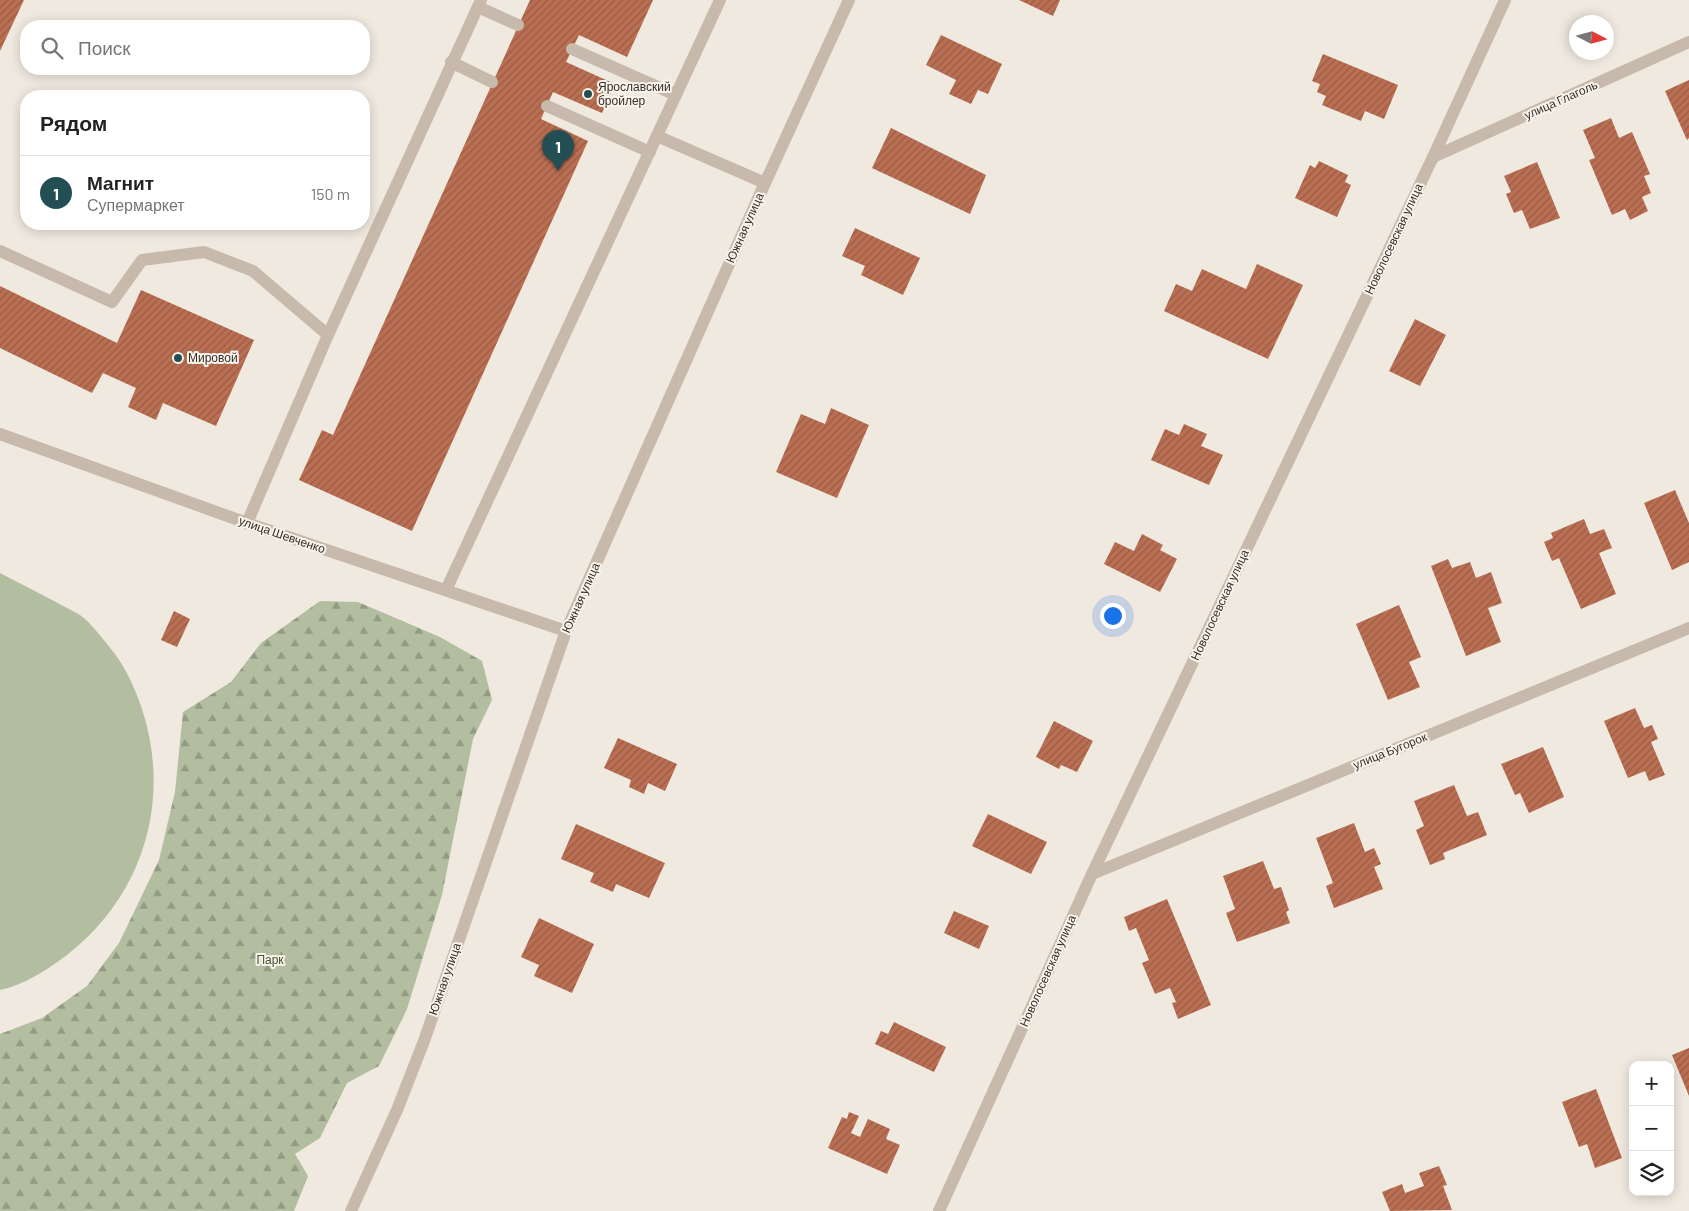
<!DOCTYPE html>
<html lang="ru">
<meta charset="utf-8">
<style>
body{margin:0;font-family:Barlow,sans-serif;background:#f6f6f6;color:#222}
.controls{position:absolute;right:15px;bottom:15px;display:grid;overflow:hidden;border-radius:10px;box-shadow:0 2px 12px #0003}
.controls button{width:45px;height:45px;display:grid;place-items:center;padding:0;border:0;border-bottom:1px solid #e0e0e0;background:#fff;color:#222;font:25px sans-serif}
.compass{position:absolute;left:1569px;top:15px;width:45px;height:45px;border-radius:50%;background:#fff;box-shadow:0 2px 12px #0003;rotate:96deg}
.you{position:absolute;left:1112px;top:615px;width:18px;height:18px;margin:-12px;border:4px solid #fff;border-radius:50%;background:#1a73e8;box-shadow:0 0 0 8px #1a73e833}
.badge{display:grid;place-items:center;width:32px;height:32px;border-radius:50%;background:#234f54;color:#fff;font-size:16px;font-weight:700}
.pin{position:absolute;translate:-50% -41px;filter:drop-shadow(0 1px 2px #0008)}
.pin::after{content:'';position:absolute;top:26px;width:18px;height:15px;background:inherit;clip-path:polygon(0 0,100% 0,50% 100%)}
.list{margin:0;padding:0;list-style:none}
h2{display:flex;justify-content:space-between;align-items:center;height:65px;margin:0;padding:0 20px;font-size:21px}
h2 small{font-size:16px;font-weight:400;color:#767676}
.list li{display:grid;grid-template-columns:32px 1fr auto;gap:15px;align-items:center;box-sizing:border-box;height:75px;padding:0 20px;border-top:1px solid #e0e0e0}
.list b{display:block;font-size:19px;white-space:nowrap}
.list p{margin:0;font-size:16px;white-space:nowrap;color:#767676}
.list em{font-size:16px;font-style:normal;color:#767676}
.icon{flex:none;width:28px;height:28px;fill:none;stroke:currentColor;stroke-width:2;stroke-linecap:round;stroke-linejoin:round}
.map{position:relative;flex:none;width:1689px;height:1211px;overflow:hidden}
.search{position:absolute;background:#fff;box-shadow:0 2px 12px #0003;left:20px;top:20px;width:350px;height:55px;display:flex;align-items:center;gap:12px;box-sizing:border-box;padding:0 18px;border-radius:20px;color:#767676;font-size:19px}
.panel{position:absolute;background:#fff;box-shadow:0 2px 12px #0003;left:20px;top:90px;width:350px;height:140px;border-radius:20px}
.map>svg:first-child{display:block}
</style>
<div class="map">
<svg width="1689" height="1211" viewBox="0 0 1689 1211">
<defs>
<pattern id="forest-firs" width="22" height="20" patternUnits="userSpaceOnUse" patternTransform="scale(1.25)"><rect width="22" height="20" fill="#b3bea0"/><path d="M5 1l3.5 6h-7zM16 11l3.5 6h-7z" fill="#929b83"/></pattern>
<pattern id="building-hatch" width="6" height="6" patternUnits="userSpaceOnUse" patternTransform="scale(1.25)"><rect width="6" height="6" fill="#ba6f53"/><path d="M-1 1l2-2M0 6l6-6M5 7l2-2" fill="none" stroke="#985c45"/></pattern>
</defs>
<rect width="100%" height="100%" fill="#f0e9df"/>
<path fill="url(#forest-firs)" d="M320,601L358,602L440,637L482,661L492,700L473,739L442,895L407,1009L379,1066L347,1083L320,1138L295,1154L308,1176L294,1211H0V1034L42,1018L87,986L119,943L159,860L175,792L183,712L231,682L261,643Z"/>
<path fill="#b3bea0" d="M0,573C18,582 36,592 54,601C62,606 72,610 80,615C90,622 103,639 111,649C125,666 135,688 142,709C172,801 143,896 67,955C47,970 24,985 0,990Z"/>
<g fill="url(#building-hatch)">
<path d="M0,0H24L0,51Z"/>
<path d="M530,0H653L627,57L579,35L566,62L615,84L602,113L553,92L541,119L588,141L412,531L299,480L322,430L333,435Z"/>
<path d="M1019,0H1060L1053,16Z"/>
<path d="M941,35L1002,64L988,94L978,90L971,104L949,94L956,80L926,65Z"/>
<path d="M1323,54L1398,85L1384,119L1365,111L1361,121L1322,105L1326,96L1317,92L1320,84L1312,81Z"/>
<path d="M1689,80V138L1687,140L1665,91Z"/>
<path d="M1611,118L1619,138L1632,132L1650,174L1644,176L1651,193L1642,197L1648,211L1630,220L1625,209L1612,215L1589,160L1595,158L1583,130Z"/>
<path d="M891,128L986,175L970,214L872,168Z"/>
<path d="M1319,161L1348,175L1345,182L1351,185L1337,217L1295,198L1310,165L1315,168Z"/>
<path d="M1537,162L1560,218L1530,229L1522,210L1514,213L1506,194L1511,192L1504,176Z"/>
<path d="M855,228L920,258L903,295L861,275L865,266L842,256Z"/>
<path d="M1257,264L1303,285L1268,359L1164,311L1176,284L1192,291L1202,269L1246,289Z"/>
<path d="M0,286L117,343L141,290L254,340L216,426L163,403L156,420L128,407L136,388L103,373L92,393L0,348Z"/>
<path d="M1415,319L1446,335L1420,386L1389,371Z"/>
<path d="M831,408L869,425L837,498L776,472L801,414L825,424Z"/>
<path d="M1184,424L1207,434L1201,446L1223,455L1209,485L1151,460L1165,429L1179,435Z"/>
<path d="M1675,490L1689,523V562L1672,570L1644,503Z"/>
<path d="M1584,519L1590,534L1604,529L1612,548L1599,553L1616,594L1581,609L1559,558L1552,561L1544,542L1553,538L1551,533Z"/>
<path d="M1142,534L1163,545L1160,550L1177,559L1160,592L1104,564L1115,542L1134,551Z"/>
<path d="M1448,559L1452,568L1470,562L1476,578L1491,572L1502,603L1488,608L1501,642L1466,656L1431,566Z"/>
<path d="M1399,605L1421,657L1409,662L1420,687L1388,700L1356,624Z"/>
<path d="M174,611L190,619L177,647L161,640Z"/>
<path d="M1635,708L1644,728L1652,725L1658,739L1651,742L1665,775L1649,781L1645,771L1628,778L1604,721Z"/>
<path d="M1054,721L1093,741L1077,772L1061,765L1059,769L1036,757Z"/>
<path d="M618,738L677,764L665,791L648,783L644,794L629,787L631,780L604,768Z"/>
<path d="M1543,747L1564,797L1529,813L1520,793L1515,795L1501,764Z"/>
<path d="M1454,785L1467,816L1478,812L1487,835L1443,853L1445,859L1430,865L1416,830L1424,826L1414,801Z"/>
<path d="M988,814L1047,842L1031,874L972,846Z"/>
<path d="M1354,823L1365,852L1374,848L1381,864L1374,867L1383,889L1334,908L1326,886L1333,883L1316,838Z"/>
<path d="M576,824L665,863L649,898L616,884L613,892L590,882L594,873L561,859Z"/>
<path d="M1263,861L1274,889L1281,887L1289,910L1286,912L1290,923L1237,942L1226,913L1235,909L1223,876Z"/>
<path d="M1167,899L1211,1005L1178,1019L1172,1003L1176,1002L1170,988L1155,994L1142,963L1149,960L1136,928L1129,931L1124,917Z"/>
<path d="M954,911L989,926L979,949L944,933Z"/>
<path d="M539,918L594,944L572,993L534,976L539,965L521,957Z"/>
<path d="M894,1022L946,1047L934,1072L875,1044L881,1031L888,1034Z"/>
<path d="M1689,1048V1096L1672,1055Z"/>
<path d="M1596,1089L1622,1158L1595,1168L1587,1144L1579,1147L1562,1102Z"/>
<path d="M849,1112L859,1116L851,1133L860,1137L868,1119L890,1129L886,1139L900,1145L887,1174L828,1148L842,1117L847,1119Z"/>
<path d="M1439,1166L1447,1185L1443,1186L1452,1210L1390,1211L1382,1192L1402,1184L1405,1193L1424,1186L1419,1173Z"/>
</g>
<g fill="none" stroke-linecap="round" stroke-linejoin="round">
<g stroke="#c7b9ac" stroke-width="12">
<path d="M478,7L518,25"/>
<path d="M572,49L676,95"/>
<path d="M451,62L492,82"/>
<path d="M547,106L650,152"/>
<path d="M657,136L765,183"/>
<path d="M0,251L112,302L142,260L204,252L253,271L328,335"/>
<path d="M247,523L328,335L481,0"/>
<path d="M446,590L720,0"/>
</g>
<g stroke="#c7b9ac" stroke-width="12">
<path d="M1433,157L1689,42"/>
<path d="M0,434L247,523L566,631"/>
<path d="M1092,874L1689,628"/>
<path d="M351,1211L397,1110L424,1041L566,631L765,183L849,0"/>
<path d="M939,1211L1092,874L1433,157L1505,0"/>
</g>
</g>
<g fill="#234f54" stroke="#f8f3eb" stroke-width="2">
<circle cx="588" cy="94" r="5"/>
<circle cx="178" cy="358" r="5"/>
</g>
<g text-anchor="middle" stroke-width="4" stroke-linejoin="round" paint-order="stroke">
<g font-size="12" fill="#362e2a" stroke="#f8f3eb" text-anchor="start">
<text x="598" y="91">Ярославский<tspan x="598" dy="14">бройлер</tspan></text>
<text x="188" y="362">Мировой</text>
</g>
<g font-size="12" fill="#362e2a" stroke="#f8f3eb">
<text transform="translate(1561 100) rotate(-24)" y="4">улица Глаголь</text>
<text transform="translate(745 228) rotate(-66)" y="4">Южная улица</text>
<text transform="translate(1394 239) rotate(-65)" y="4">Новолосевская улица</text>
<text transform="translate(282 535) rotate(19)" y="4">улица Шевченко</text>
<text transform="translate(581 598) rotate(-66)" y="4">Южная улица</text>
<text transform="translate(1220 605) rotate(-65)" y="4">Новолосевская улица</text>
<text transform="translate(1390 751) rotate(-22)" y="4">улица Бугорок</text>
<text transform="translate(1048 971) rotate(-66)" y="4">Новолосевская улица</text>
<text transform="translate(445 979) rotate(-71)" y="4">Южная улица</text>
</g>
<g font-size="12" fill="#455230" stroke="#f8f3eb">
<text x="270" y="964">Парк</text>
</g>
</g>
</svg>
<div class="controls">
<button>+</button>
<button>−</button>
<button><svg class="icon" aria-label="layers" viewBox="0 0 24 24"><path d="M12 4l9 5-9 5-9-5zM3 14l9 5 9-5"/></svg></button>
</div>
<svg class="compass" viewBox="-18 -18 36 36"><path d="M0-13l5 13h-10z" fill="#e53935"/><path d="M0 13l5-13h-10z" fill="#767676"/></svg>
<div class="you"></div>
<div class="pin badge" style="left:558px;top:171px">1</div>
<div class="search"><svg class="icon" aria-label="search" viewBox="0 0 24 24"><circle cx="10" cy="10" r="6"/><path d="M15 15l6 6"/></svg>Поиск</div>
<section class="panel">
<h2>Рядом<small></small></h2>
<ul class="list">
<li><span class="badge">1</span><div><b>Магнит</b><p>Супермаркет</p></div><em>150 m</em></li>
</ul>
</section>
</div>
